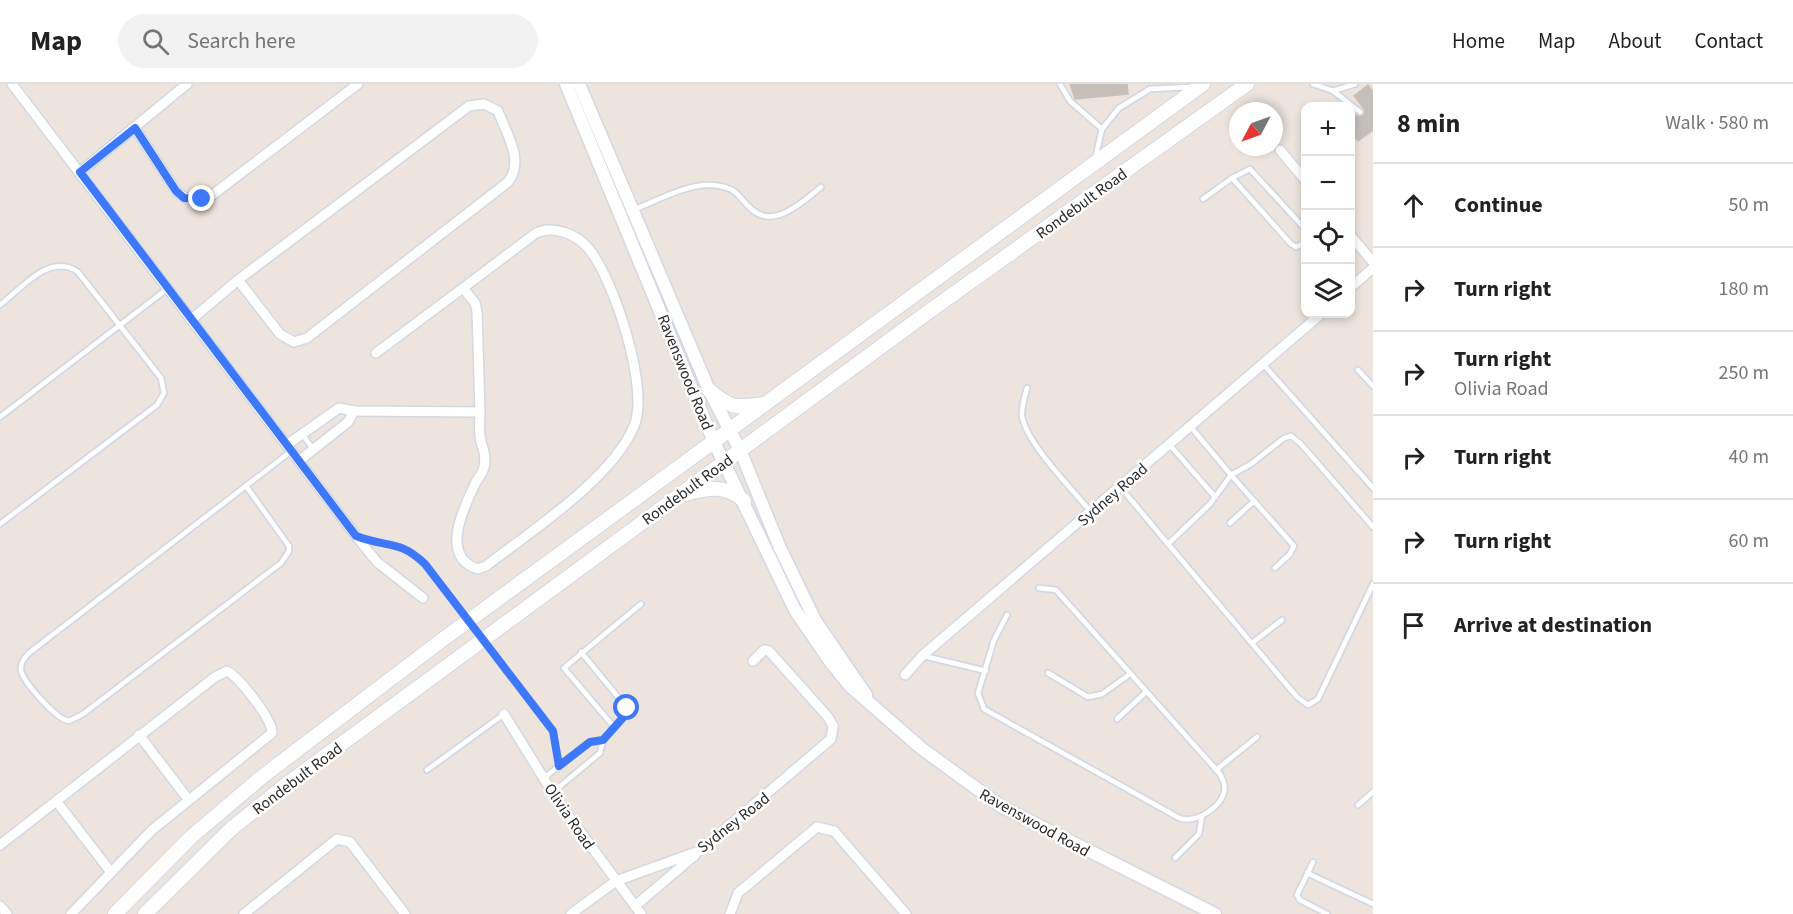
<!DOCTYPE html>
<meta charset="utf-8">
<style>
body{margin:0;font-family:"Source Sans 3",sans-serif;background:#f2f2f2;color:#222}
.controls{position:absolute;right:18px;top:18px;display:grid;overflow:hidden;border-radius:12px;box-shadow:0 3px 9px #0003}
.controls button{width:54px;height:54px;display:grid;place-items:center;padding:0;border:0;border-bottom:2px solid #e0e0e0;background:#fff;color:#222;font:30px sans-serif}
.compass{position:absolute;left:1229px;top:18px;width:54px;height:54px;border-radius:50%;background:#fff;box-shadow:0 3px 9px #0003;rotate:229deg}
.stop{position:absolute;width:18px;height:18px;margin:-14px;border:4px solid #3d78fb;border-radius:50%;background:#fff}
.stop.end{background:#3d78fb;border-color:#fff;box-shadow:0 2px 6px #0008}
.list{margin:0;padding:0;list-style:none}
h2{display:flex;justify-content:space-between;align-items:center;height:78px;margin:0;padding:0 24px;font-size:26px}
h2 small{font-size:20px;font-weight:400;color:#767676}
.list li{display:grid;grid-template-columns:39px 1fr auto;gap:18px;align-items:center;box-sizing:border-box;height:84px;padding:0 24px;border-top:2px solid #e0e0e0}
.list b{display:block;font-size:22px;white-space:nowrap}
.list p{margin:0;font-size:20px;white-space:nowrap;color:#767676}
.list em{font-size:20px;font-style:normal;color:#767676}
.icon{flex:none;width:33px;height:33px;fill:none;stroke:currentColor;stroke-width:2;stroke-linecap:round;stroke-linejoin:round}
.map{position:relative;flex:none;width:1373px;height:830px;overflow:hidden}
header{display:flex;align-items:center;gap:36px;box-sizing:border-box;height:84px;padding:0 30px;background:#fff;border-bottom:2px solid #e0e0e0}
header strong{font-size:28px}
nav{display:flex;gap:33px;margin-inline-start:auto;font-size:21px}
.search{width:420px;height:54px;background:#f2f2f2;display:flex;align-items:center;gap:15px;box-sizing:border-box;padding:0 21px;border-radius:33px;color:#767676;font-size:22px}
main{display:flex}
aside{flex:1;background:#fff}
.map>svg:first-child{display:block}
</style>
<header>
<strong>Map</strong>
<div class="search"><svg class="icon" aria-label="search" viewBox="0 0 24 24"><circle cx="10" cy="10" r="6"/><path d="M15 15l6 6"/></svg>Search here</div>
<nav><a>Home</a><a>Map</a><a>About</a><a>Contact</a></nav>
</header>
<main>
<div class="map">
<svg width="1373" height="830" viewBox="0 0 1373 830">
<rect width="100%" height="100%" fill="#ede4dd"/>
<g fill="#c6bfb9" stroke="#c9c0b7" stroke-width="1.5">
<path d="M1070,0H1127L1128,10L1075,15Z"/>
<path d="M1368,1L1373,8V46L1358,57L1350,47V36L1357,31H1363L1364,25L1354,12Z"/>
</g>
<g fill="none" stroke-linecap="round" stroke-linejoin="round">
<defs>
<g id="service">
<path d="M1060,0L1070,17L1102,45"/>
<path d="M1313,0L1333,7L1355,0"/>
<path d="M1333,7L1360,28"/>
<path d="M1095,75L1102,45L1119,24L1150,5L1191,3"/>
<path d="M1232,94L1250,85L1306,146"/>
<path d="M1203,115L1232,94L1291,160L1296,163L1306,158"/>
<path d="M633,126C656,117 686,100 711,101C743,103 738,118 757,129C778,142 806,115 821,103"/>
<path d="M0,221C22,204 50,168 78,188L161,294L164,309L157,321L0,440"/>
<path d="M1263,280L1373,404"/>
<path d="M1358,286L1373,302"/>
<path d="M1027,304C1025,312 1021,324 1022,332C1026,359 1073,406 1091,428"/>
<path d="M0,333L167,205"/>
<path d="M303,351L313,365"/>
<path d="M1169,360L1215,413"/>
<path d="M246,402L289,462V467L281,479L83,630L69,637C57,636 23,598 21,586C20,579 24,574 29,569L290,368"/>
<path d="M1127,411L1168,460L1210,420L1231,391L1190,342"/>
<path d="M1230,439L1254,417"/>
<path d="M1168,460L1297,613L1308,621L1318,615L1373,500"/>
<path d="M1275,484L1290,470L1294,462L1231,391L1251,380L1284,354L1291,352L1301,360L1373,443"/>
<path d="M1007,531L994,556L978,609L984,625L1179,734C1196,740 1219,724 1224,709C1226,702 1223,696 1220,690L1056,506L1039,504"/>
<path d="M1252,559L1282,536"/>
<path d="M581,568L627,624L628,628L603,656"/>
<path d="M924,572L986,587"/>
<path d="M1048,589L1088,613L1102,610L1130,590"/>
<path d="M1117,635L1146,608"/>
<path d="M614,643L564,584L641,520"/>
<path d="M427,686L504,630"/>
<path d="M1216,686L1257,653"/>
<path d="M545,693L590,658L603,656L600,669L553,708"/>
<path d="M1358,721L1373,708"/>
<path d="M1175,774L1199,750L1202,732"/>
<path d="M1313,778L1297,811L1300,816L1327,830"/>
<path d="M1307,789L1373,820"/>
</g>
<g id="minor">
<path d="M12,0L356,452L377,478L423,514"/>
<path d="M135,44L176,107C187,117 196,118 211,112L358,0"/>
<path d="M1280,66L1306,97"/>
<path d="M80,88L187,0"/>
<path d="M1350,151L1373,178"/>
<path d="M1350,204L1373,184"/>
<path d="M191,236L238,196L469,22L484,20L498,27C506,49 525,77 508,98L307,254L294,258L280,250L238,196"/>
<path d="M376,269L463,204"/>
<path d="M288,360L339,324L354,327L480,328C480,336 479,344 480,352C481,363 487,368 484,383C483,389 478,394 475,400C464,423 439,473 478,485L486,482C531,447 612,395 634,342C650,305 614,196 589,165C577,150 553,141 536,149L463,204L475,219L477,227L480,328"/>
<path d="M300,376L348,338L354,327"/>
<path d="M905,591L922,572L1321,230"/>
<path d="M504,630L557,716L641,830"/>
<path d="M139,651L188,715"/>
<path d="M57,718L110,787"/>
<path d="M0,761L215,593L227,587C239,593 273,636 272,649L152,746L71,830"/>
<path d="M0,822L7,830"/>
<path d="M635,822L695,771"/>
<path d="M244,830L337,755L350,758L405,830"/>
<path d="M571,830L616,797L699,767L831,655L833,642L828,633L769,567L764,566L753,577"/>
<path d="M730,830L738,809L817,743L834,747L906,830"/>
</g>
<g id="tertiary">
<path d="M566,0L714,358L795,526L832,580L850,602L921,664L1002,723L1215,830"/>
<path d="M579,0L709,306L740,366L780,464L815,536L866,611"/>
</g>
<g id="secondary">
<path d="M709,306C730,325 737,324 764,320"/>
<path d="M685,410C708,404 726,400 744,417"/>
<path d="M115,830L191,753L263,692L442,556L1203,0"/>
<path d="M145,830L231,745L283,703L924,231L1247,0"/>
</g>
</defs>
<use href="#service" stroke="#d2d8e4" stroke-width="8"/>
<use href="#minor" stroke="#d2d8e4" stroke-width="12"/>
<use href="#tertiary" stroke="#d2d8e4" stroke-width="15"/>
<use href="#secondary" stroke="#d2d8e4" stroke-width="16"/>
<g stroke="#c4c4c4" stroke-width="2" stroke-dasharray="4.5 3" stroke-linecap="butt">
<path d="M376,459L404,463L425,480"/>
<path d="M541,632L553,647L558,673"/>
</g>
<use href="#service" stroke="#fff" stroke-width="4.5"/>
<use href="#minor" stroke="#fff" stroke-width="9"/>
<use href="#tertiary" stroke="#fff" stroke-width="12"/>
<use href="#secondary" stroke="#fff" stroke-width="14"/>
<path stroke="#c4c4c4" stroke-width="2" stroke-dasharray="4.5 3" stroke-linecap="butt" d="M425,480L541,632"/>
</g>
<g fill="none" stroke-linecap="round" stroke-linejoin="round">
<path stroke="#3d78fb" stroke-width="8" d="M202,115L184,114L176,107L135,44L80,88L356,452C387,464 399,455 425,480L553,647L559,682L590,658L603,656L628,628L627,624"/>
</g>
<g text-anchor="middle" stroke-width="5" stroke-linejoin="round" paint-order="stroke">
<g font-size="16" fill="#2b2b2b" stroke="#fff">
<text transform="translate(1081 119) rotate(-36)" y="6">Rondebult Road</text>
<text transform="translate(686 288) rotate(68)" y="6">Ravenswood Road</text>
<text transform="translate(687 405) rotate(-36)" y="6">Rondebult Road</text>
<text transform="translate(1112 410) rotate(-41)" y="6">Sydney Road</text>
<text transform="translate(297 694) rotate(-37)" y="6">Rondebult Road</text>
<text transform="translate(570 732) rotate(56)" y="6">Olivia Road</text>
<text transform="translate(733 738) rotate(-38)" y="6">Sydney Road</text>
<text transform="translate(1035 738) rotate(29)" y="6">Ravenswood Road</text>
</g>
</g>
</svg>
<div class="controls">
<button>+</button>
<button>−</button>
<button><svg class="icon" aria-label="locate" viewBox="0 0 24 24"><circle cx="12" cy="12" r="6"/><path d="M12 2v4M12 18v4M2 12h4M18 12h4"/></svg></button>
<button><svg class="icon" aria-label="layers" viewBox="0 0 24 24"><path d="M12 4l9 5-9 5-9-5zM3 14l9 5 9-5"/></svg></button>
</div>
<svg class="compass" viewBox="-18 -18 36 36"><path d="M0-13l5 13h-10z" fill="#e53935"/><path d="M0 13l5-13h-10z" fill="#767676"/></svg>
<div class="stop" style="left:627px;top:624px"></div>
<div class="stop end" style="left:202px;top:115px"></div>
</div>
<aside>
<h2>8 min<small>Walk · 580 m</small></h2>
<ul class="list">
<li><svg class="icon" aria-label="ahead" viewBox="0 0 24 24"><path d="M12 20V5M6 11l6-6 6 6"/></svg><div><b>Continue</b></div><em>50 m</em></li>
<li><svg class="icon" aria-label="right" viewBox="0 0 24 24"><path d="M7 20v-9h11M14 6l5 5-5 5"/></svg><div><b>Turn right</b></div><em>180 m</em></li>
<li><svg class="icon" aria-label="right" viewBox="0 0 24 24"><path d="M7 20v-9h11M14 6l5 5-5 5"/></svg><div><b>Turn right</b><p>Olivia Road</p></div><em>250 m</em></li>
<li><svg class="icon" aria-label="right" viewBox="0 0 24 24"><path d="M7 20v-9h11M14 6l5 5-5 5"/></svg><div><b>Turn right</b></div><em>40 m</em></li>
<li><svg class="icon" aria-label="right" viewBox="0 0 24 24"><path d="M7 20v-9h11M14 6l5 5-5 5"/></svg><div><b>Turn right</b></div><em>60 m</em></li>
<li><svg class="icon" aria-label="arrive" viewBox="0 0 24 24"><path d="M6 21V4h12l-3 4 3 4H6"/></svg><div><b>Arrive at destination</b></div></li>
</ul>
</aside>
</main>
